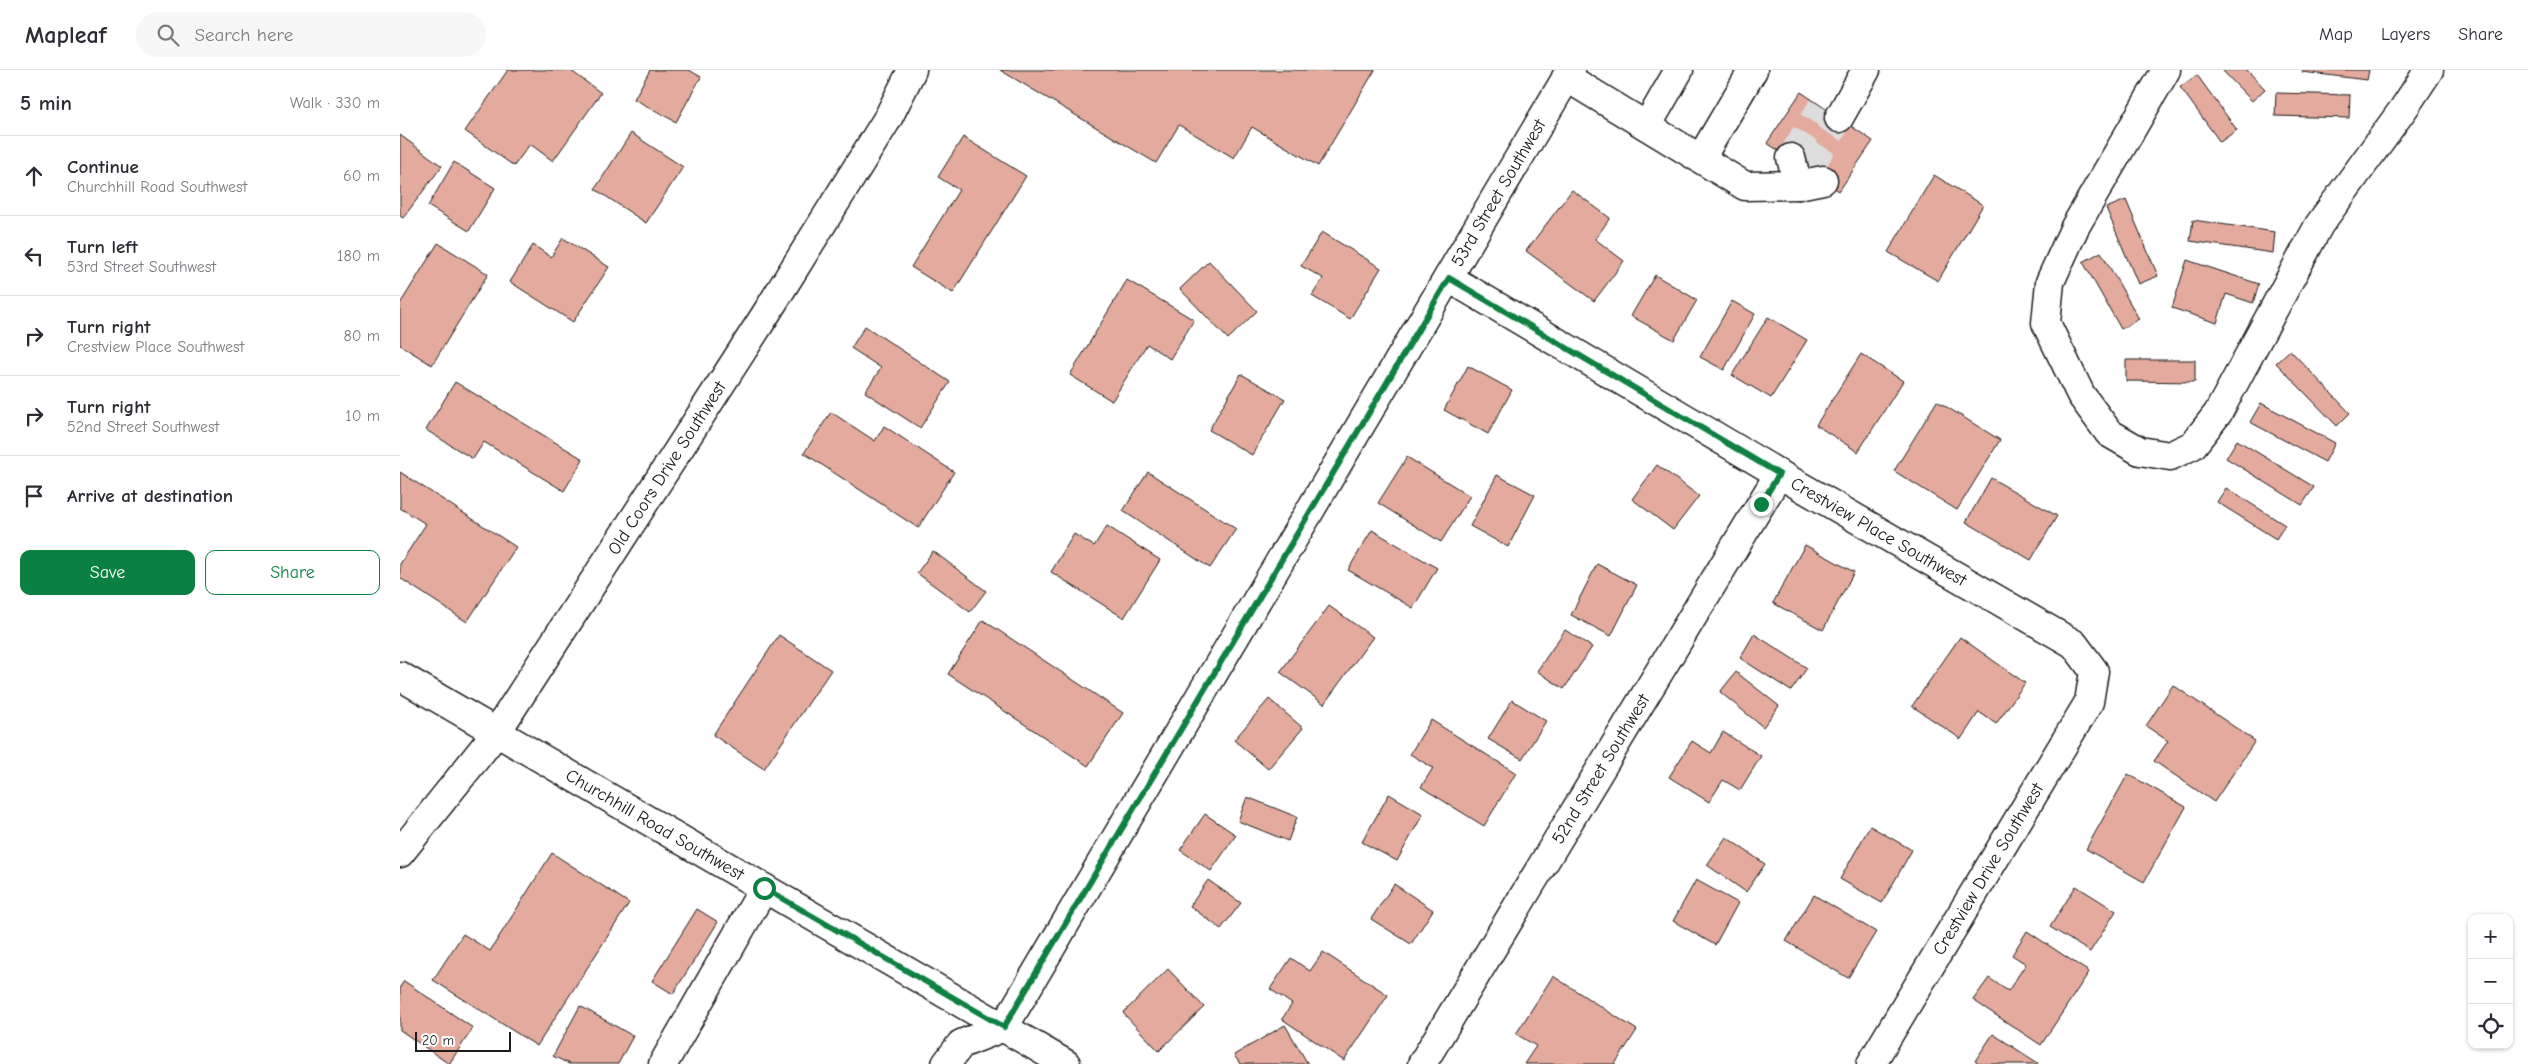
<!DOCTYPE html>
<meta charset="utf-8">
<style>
body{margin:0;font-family:"Comic Neue",sans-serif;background:#f7f7f7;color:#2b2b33}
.controls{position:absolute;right:15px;bottom:15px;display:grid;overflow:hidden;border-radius:10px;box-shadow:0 1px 4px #0004}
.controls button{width:45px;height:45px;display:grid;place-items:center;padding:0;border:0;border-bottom:1px solid #e1e1e2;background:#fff;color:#2b2b33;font:25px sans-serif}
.scale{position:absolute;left:15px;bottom:12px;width:96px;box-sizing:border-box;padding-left:5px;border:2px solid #1c1c1c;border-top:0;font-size:14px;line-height:18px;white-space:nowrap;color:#1c1c1c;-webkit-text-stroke:4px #fff;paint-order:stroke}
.stop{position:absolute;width:15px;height:15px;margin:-11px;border:4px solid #0b8043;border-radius:50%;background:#fff}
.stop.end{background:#0b8043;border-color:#fff;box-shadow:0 1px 5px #0008}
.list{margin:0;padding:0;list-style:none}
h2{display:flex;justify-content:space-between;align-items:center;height:65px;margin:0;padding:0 20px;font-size:21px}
h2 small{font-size:16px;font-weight:400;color:#7c7c81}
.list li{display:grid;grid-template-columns:32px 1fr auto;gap:15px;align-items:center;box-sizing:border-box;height:80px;padding:0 20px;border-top:1px solid #e1e1e2}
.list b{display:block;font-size:19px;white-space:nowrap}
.list p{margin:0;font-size:16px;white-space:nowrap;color:#7c7c81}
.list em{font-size:16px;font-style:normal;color:#7c7c81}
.actions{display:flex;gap:10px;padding:15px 20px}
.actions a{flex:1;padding:11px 0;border:1px solid #0b8043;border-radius:10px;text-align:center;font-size:18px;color:#0b8043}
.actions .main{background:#0b8043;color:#fff}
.icon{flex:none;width:28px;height:28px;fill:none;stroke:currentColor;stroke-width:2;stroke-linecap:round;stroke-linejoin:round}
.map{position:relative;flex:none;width:2128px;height:994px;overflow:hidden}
header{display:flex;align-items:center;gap:30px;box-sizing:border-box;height:70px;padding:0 25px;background:#fff;border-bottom:1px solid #e1e1e2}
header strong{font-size:24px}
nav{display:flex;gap:28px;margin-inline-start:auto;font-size:18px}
.search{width:350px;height:45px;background:#f7f7f7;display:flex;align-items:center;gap:12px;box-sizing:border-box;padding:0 18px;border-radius:28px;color:#7c7c81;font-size:19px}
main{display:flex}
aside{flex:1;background:#fff}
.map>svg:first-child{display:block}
</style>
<header>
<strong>Mapleaf</strong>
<div class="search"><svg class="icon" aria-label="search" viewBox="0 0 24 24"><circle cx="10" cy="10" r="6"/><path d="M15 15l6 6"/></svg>Search here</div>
<nav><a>Map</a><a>Layers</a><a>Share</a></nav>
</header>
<main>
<aside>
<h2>5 min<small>Walk · 330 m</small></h2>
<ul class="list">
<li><svg class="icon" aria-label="ahead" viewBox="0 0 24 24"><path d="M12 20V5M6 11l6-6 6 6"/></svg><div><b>Continue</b><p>Churchhill Road Southwest</p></div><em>60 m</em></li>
<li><svg class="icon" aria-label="left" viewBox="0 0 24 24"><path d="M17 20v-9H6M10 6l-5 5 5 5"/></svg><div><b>Turn left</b><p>53rd Street Southwest</p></div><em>180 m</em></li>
<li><svg class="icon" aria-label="right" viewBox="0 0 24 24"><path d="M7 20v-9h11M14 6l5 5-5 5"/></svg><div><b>Turn right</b><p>Crestview Place Southwest</p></div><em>80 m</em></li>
<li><svg class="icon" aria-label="right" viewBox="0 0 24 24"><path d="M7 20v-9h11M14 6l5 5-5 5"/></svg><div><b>Turn right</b><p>52nd Street Southwest</p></div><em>10 m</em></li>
<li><svg class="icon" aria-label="arrive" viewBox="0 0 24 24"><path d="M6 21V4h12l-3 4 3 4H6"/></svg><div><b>Arrive at destination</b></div></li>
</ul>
<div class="actions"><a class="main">Save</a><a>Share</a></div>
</aside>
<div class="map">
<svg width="2128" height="994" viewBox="0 0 2128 994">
<rect width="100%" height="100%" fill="#fff"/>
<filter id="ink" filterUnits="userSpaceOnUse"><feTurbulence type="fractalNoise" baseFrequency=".02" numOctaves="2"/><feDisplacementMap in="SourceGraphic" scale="10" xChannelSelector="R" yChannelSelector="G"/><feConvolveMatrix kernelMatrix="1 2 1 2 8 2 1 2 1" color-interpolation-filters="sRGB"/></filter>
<g filter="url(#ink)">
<g fill="#e3aa9d" stroke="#1c1c1c">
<path d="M108,0H170L201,23L153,91L130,74L114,96L65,61Z"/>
<path d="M250,0H289L301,7L276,52L234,29Z"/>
<path d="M600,0H975L918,96L852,57L834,88L779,55L756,93Z"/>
<path d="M1822,0H1847L1865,19L1852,31Z"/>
<path d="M1903,0H1969L1967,10L1902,2Z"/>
<path d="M1797,5L1837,60L1820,72L1780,17Z"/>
<path d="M1401,22L1473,71L1439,121L1367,73Z"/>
<path d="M1876,23L1950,25L1949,48L1875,46Z"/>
<path d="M231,63L283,97L246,153L195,119Z"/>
<path d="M0,65L42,96L3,148L0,146Z"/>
<path d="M563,67L626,106L553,223L511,197L559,120L538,107Z"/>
<path d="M54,92L95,118L69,161L28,136Z"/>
<path d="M1534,105L1583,135L1538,211L1488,182Z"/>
<path d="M1172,120L1210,148L1195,169L1224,191L1194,231L1126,181Z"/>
<path d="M1726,130L1758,206L1738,214L1706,138Z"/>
<path d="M1793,150L1875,162L1873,183L1790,171Z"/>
<path d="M922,162L981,198L950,249L912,226L923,208L901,196Z"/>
<path d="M163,168L209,197L173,252L110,212L133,175L151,187Z"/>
<path d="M38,173L88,204L32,295L0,275V234Z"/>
<path d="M1701,182L1739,249L1721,259L1683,192Z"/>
<path d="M1787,190L1859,214L1853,233L1826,224L1817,253L1772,238Z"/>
<path d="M809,191L857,241L828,269L780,219Z"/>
<path d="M1255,205L1297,230L1274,270L1231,246Z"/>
<path d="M727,210L794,250L770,289L747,274L712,331L670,305Z"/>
<path d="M1332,231L1355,244L1324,300L1300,287Z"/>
<path d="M1368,247L1407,270L1371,328L1332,305Z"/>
<path d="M465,256L550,312L520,358L465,322L481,298L451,278Z"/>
<path d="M1890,280L1950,343L1937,356L1876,293Z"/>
<path d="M1461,284L1503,311L1458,382L1416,355Z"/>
<path d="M1726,290H1795V312L1726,311Z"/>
<path d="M1068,296L1112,320L1088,364L1044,340Z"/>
<path d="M841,304L885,329L852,385L809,360Z"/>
<path d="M55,312L183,389L164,421L84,372L73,389L26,360Z"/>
<path d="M1537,331L1600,370L1557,440L1494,401Z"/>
<path d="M1861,333L1935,373L1925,392L1850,352Z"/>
<path d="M431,342L475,371L484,356L554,402L518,458L404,383Z"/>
<path d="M1837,370L1914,417L1902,435L1826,388Z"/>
<path d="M1007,387L1070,426L1041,472L978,433Z"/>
<path d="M1257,395L1299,426L1273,460L1232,429Z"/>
<path d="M0,402L116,477L67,552L0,508V494L26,454L0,438Z"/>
<path d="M748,402L836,459L810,498L723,441Z"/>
<path d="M1097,405L1135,425L1108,477L1070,456Z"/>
<path d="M1591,408L1657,446L1631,490L1566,452Z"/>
<path d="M1826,418L1885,455L1876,469L1817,432Z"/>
<path d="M707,456L760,490L724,548L651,502L674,464L694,476Z"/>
<path d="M972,460L1037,498L1013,538L948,500Z"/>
<path d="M1405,475L1454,502L1423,560L1373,533Z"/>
<path d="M533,481L586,521L570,542L517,503Z"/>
<path d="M1197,494L1237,515L1211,566L1171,545Z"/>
<path d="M929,536L973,567L924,634L880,602Z"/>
<path d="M583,550L723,643L688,696L548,604Z"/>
<path d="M1165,560L1192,577L1164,619L1137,601Z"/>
<path d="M1354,564L1407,598L1391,621L1340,588Z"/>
<path d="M379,565L431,600L364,699L313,665Z"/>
<path d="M1560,567L1625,613L1596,654L1579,642L1561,669L1512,636Z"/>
<path d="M1336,602L1379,636L1363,657L1320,622Z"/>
<path d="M1773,615L1855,671L1814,732L1754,691L1768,671L1746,656Z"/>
<path d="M869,629L903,658L868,699L834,670Z"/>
<path d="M1112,630L1146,651L1122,689L1088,669Z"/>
<path d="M1031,650L1116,703L1084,756L1021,717L1033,698L1010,684Z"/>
<path d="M1323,662L1361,686L1340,720L1323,710L1309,732L1269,707L1292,671L1311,683Z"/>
<path d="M1728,704L1786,737L1744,812L1686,779Z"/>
<path d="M989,724L1023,744L997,791L962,772Z"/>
<path d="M847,727L897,747L888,771L838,751Z"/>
<path d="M805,744L836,765L811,801L780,780Z"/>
<path d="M1470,756L1512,780L1482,833L1440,809Z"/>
<path d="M1326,767L1365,794L1346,822L1307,795Z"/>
<path d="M152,783L229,833L137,976L33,910L63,864L90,881Z"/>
<path d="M808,810L841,833L821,859L790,836Z"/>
<path d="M1296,810L1338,833L1315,875L1273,851Z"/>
<path d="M994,814L1033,840L1011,874L971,849Z"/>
<path d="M1676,816L1716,841L1690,882L1650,857Z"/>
<path d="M1414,825L1476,862L1448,908L1386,871Z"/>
<path d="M297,839L318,852L273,924L252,911Z"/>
<path d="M1627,861L1689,902L1641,975L1573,930L1589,908L1608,921L1626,894L1612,885Z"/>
<path d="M923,882L988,925L944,991L882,949L892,934L870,919L891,888L910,901Z"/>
<path d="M768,899L804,937L759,981L723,943Z"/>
<path d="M1153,906L1237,960L1215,994H1124L1136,976L1116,964Z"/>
<path d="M4,911L73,958L49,994L0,960V917Z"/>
<path d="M180,936L233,966L218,994H169L153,986Z"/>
<path d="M885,955L908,994H840L834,985Z"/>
<path d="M1593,964L1638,993L1637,994H1579L1575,991Z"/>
</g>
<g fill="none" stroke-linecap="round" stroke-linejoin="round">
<g stroke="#ddd" stroke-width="28" stroke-dasharray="28 14" stroke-linecap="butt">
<path d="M1391,88L1422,37"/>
<path d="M1408,100L1439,48"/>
</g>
<defs>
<g id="minor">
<path d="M1766,0L1675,157L1650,212L1646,253L1681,325L1709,363L1740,381L1770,386L1793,375L1818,343L1919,155L2004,38L2029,0"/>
<path d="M1166,7L1345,116L1398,115L1423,110"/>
<path d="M1439,48L1466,0"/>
<path d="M1247,56L1279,0"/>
<path d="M1301,88L1353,0"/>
<path d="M1391,88L1398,115"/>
<path id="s1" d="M1049,208L1379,404L1674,574L1694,601L1689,632L1471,994"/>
<path id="s2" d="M0,606L666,994"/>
<path d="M263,994L364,818"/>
<path id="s3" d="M546,994L561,974L604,957L1171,0"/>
<path id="s4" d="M1022,994L1379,404"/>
</g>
<g id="major">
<path id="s5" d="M0,783L96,663L364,247L488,48L512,0"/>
</g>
</defs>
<use href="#minor" stroke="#1c1c1c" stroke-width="31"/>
<use href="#major" stroke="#1c1c1c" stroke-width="31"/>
<use href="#minor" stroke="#fff" stroke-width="28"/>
<use href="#major" stroke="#fff" stroke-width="28"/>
</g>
</g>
<g fill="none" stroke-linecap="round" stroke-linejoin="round" filter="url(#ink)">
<path stroke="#0b8043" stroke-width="6" d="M364,818L604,957L1049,208L1379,404L1361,434"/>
</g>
<g text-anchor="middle" stroke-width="5" stroke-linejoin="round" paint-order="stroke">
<g font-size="18" fill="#1c1c1c" stroke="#fff">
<text dy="6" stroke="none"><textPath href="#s3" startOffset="1041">53rd Street Southwest</textPath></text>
<text dy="6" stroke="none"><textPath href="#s5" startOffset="469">Old Coors Drive Southwest</textPath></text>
<text dy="6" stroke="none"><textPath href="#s1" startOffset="499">Crestview Place Southwest</textPath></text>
<text dy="6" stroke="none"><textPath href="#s4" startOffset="345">52nd Street Southwest</textPath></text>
<text dy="6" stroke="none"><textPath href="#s2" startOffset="295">Churchhill Road Southwest</textPath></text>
<text transform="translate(1588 799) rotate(-59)" y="6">Crestview Drive Southwest</text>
</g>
</g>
</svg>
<div class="controls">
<button>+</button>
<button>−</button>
<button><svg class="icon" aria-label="locate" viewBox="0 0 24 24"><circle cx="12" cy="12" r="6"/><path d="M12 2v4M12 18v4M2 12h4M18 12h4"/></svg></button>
</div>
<div class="scale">20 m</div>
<div class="stop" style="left:364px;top:818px"></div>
<div class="stop end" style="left:1361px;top:434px"></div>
</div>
</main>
